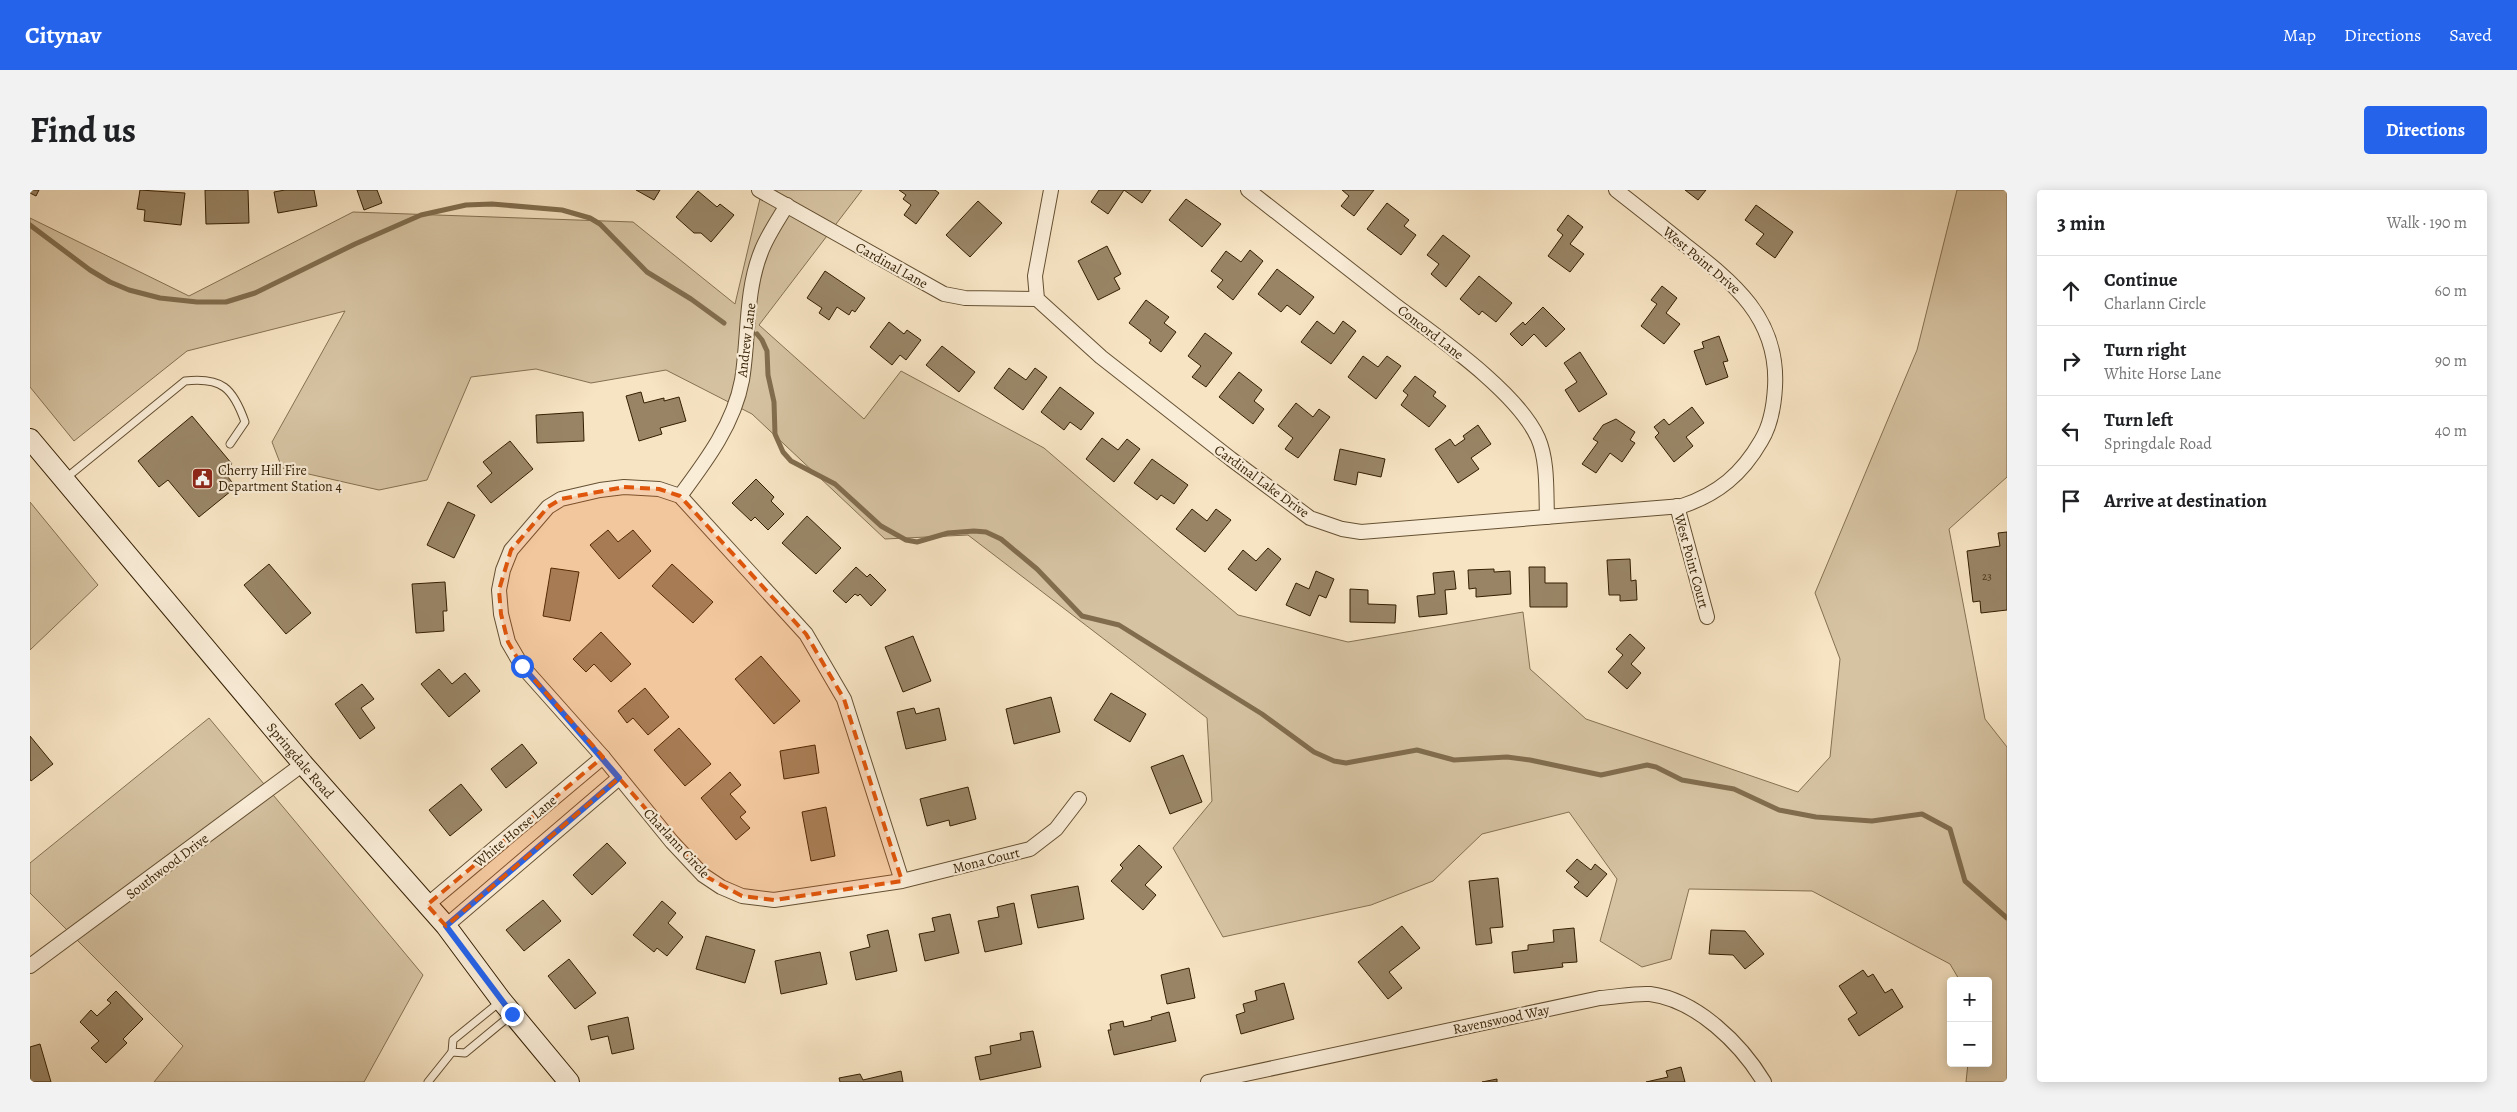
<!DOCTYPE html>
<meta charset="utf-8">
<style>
body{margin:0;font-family:Alegreya,serif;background:#f2f2f2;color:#202124}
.controls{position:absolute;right:15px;bottom:15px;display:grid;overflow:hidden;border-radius:5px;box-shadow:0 2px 12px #0003}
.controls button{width:45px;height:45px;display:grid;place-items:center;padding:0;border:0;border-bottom:1px solid #e0e0e0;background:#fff;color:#202124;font:25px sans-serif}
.stop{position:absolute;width:15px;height:15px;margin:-11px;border:4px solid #2563eb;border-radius:50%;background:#fff}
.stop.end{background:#2563eb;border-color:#fff;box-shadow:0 1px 5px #0008}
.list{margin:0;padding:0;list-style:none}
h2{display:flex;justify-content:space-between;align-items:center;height:65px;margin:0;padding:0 20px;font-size:21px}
h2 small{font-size:16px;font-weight:400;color:#757577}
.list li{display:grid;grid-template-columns:32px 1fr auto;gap:15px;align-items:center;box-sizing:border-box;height:70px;padding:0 20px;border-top:1px solid #e0e0e0}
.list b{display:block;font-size:19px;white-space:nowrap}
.list p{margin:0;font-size:16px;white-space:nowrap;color:#757577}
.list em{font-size:16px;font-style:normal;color:#757577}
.icon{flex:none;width:28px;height:28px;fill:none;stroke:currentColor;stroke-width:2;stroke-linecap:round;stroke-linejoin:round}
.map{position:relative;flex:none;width:1977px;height:892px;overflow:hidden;border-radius:5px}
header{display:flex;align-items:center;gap:30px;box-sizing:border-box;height:70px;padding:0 25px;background:#2563eb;color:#fff}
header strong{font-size:24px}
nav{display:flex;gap:28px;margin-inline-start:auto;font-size:18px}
.intro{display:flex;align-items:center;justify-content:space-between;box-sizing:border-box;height:120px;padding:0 30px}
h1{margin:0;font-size:35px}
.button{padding:12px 22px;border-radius:5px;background:#2563eb;color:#fff;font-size:18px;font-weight:700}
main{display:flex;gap:30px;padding:0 30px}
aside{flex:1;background:#fff;border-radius:5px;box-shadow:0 2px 12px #0003}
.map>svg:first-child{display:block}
</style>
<header>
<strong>Citynav</strong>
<nav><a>Map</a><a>Directions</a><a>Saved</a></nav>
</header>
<div class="intro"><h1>Find us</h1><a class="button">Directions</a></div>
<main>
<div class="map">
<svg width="1977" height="892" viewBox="0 0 1977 892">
<rect width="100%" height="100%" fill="#f7e4c3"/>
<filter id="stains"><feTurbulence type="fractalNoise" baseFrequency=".004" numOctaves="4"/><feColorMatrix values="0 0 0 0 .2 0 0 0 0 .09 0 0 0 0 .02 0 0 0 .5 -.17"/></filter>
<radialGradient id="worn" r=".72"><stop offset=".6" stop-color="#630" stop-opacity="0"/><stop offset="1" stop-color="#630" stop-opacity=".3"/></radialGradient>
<g fill="#d6c3a2" stroke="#857152">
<path d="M732,0H832L729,135L834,229L871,181L1014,258L1208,425L1318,452L1493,422L1500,479L1556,529L1768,602L1800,567L1810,469L1785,403L1887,160L1927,0H1977V287L1919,339L1955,529L1977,557V892H1936L1938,873H1958V791H1930L1920,774L1782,701L1659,699L1641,769L1612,777L1570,751L1587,689L1539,622L1452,644L1403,691L1341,715L1193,747L1143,658L1182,611L1177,528L938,345L855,349L722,224L636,180L561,193L506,179L441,187L397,290L349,300L252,278L242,252L315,121L157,161L44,251L0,197V28L159,106L323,22L603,32L705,114Z"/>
<path d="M0,312L68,395L0,460Z"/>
<path d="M179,528L393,785L334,892H124L153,856L0,703V673Z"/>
</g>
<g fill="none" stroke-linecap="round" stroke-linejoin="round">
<g stroke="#816d4e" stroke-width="5">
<path d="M0,35L60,80L80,92L99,100L130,108L167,112H196L225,103L325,54L391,25L436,15L462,14L532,20L560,28L570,34L617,82L661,109L694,133"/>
<path d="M727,144L732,150L737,161L738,185L744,212L745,244L753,262L761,271L805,294L851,336L876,350L887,352L918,343L944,341L956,342L971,349L1007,379L1052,426L1089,435L1232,524L1284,562L1304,571L1316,573L1387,560L1424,570L1477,567L1500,570L1571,585L1617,575L1626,577L1652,590L1704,599L1749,620L1786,627L1842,631L1892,624L1920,639L1935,691L1977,728"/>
</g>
</g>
<g fill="#998566" stroke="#341f02">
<path d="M0,0H9L6,6L0,3Z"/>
<path d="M110,0L155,3L151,35L114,31L115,20L107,19Z"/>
<path d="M175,0H218L219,33L176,34Z"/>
<path d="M255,0H284L287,16L248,23L244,2Z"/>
<path d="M327,0H347L352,13L334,20Z"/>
<path d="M606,0H630L624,10Z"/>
<path d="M869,0H905L909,3L886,34L874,25L881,15L873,9L876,5Z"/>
<path d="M1069,0H1121L1112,13L1094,0L1078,24L1061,12Z"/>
<path d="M1312,0H1344L1324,26L1311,16L1319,6Z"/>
<path d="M1655,0H1676L1668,10Z"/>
<path d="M668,1L687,17L690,14L704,25L681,52L671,43H664L646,27Z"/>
<path d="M1156,9L1191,34L1172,57L1139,30Z"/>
<path d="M948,11L972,33L940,67L916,45Z"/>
<path d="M1357,13L1379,30L1374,36L1386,45L1371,65L1337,39Z"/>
<path d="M1726,15L1763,42L1745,68L1726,54L1734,44L1715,30Z"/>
<path d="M1538,25L1553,37L1540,54L1554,64L1540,82L1518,66L1533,45L1527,40Z"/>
<path d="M1413,45L1440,66L1416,97L1401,84L1409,74L1397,65Z"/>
<path d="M1077,56L1091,84L1084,88L1090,99L1068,110L1048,71Z"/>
<path d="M1220,60L1233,71L1203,110L1187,97L1193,90L1181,81L1196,61L1211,72Z"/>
<path d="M1247,79L1284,107L1270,125L1257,115L1251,122L1228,104Z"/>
<path d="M795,81L835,108L825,122L822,120L819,125L807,117L799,130L789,123L792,118L777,108Z"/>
<path d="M1449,86L1482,113L1466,132L1452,121L1449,125L1430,109Z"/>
<path d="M1632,96L1647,108L1636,123L1650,134L1634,154L1611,136L1627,114L1621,110Z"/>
<path d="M1116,110L1139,127L1134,133L1146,142L1131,162L1119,153L1121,150L1099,133Z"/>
<path d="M1513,117L1535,139L1516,157L1504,144L1492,156L1480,144L1493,132L1495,135Z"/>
<path d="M1287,131L1304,144L1313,131L1326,141L1301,174L1271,152Z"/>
<path d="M859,132L874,144L877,140L891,150L876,170L870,165L862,175L840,157Z"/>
<path d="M1175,143L1202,163L1176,197L1162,187L1171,176L1158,166Z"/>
<path d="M1689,146L1698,171L1693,172L1698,187L1676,195L1664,161L1674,158L1672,152Z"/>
<path d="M912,156L945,182L929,202L896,175Z"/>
<path d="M1550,162L1577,204L1549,222L1535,200L1547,192L1534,173Z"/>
<path d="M1333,166L1348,177L1357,166L1371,176L1346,209L1318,187Z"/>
<path d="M979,178L996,190L1005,178L1017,187L993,220L964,198Z"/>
<path d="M1209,182L1232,200L1224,211L1234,219L1223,234L1189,207Z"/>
<path d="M1385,186L1406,202L1403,206L1416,216L1399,237L1371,215L1378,205L1373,201Z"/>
<path d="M1030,197L1064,223L1051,240L1040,232L1034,240L1011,222Z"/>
<path d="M611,202L614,213L634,208V211L649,207L656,231L630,238L632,244L609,251L596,206Z"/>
<path d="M1266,213L1283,227L1289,219L1300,227L1268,268L1255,259L1263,248L1248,236Z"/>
<path d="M1662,217L1674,233L1656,247L1663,256L1644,272L1625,247L1629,243L1624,237L1634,229L1639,235Z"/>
<path d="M553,222L554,251L507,253L506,225Z"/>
<path d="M162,226L202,274L193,281L206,297L169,327L138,290L129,297L108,271Z"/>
<path d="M1586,229L1605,242L1600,250L1605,253L1592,272L1580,263L1566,283L1552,274L1568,252L1563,249L1573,235Z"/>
<path d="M1448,235L1461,254L1441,268L1449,279L1428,293L1405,259L1420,249L1425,256L1435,249L1433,246Z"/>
<path d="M1072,248L1088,260L1097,249L1110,259L1084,292L1056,269Z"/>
<path d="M480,251L503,279L461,313L447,296L462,283L453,272Z"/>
<path d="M1310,259L1355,269L1351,287L1328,282L1326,295L1304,290Z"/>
<path d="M1122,269L1158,295L1144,314L1131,305L1127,310L1104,293Z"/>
<path d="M726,289L744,307L741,311L754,324L738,340L725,327L721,331L702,313Z"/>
<path d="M418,312L445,325L424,368L397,355Z"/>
<path d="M1162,319L1177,331L1186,319L1201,330L1175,362L1146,339Z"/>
<path d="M777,326L811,358L786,384L752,353Z"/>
<path d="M578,340L588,352L603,340L621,361L589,389L560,355Z"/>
<path d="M1977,342V420L1951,423L1950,411L1943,412L1937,361L1970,356L1968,343Z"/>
<path d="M1238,358L1251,369L1226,401L1198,379L1213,360L1226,371Z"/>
<path d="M1600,369L1601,391L1606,390L1607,410L1590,411V405H1579L1577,370Z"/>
<path d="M239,374L281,423L256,444L214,395Z"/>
<path d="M642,374L683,412L663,433L622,396Z"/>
<path d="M826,377L837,387L840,384L856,400L841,416L830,404L828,406L825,404L816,413L803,401Z"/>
<path d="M1499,377H1515V393H1537V417H1500Z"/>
<path d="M521,378L549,382L540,431L513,426Z"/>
<path d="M1464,379V382L1480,381L1481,404L1446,407V398L1439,399L1438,380Z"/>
<path d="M1286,381L1304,389L1296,408L1289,405L1280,426L1256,415L1266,393L1279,399Z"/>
<path d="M1424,381L1426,399L1415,400L1417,424L1389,427L1387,406L1405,404L1403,383Z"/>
<path d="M415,392L417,421H413L414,441L386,443L382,394Z"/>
<path d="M1320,399L1338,400V414L1366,415L1365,433L1320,432Z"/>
<path d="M571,442L601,474L581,492L564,474L556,482L543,469Z"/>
<path d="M1600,444L1615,458L1601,474L1611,483L1597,499L1578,482L1593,465L1586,459Z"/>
<path d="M883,446L901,491L873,502L855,457Z"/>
<path d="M731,466L770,511L744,534L705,489Z"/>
<path d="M409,479L422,494L435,483L450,501L419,527L391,494Z"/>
<path d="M332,494L344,509L331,518L345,538L330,549L305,514Z"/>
<path d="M615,498L639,527L618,545L603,528L597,533L588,521Z"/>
<path d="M1081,503L1116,524L1100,552L1064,530Z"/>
<path d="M1021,507L1030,542L984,554L976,519Z"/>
<path d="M884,518L886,524L909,518L916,550L876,559L867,522Z"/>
<path d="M649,538L681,574L655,596L624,560Z"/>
<path d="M0,546L23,574L1,591L0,589Z"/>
<path d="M492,554L507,573L476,598L461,579Z"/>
<path d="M785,555L789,583L754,589L750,561Z"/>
<path d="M1153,565L1172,612L1140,624L1121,577Z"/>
<path d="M700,582L711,595L700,604L716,622L710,627L720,638L706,650L671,608Z"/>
<path d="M431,594L452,620L420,646L399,620Z"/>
<path d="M938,597L946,629L920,636L919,630L897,636L890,609Z"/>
<path d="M796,617L805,666L781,671L772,622Z"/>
<path d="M577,653L596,673L562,705L543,685Z"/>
<path d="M1109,655L1132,677L1115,695L1126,705L1113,720L1081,691L1093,678L1090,675Z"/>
<path d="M1547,669L1561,680L1565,674L1577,684L1557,707L1544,697L1549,692L1536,681Z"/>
<path d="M1468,688L1473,737L1460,738L1462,753L1446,755L1439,691Z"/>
<path d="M1048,696L1054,729L1008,738L1001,705Z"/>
<path d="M513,710L531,731L494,761L476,740Z"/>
<path d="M632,711L646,723L638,733L653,747L637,766L627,758L624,762L603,745Z"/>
<path d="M984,713L992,754L955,762L948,731L969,727L967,717Z"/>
<path d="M920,724L929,763L895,771L889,744L905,741L902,728Z"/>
<path d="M1372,736L1390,758L1359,782L1372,798L1358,809L1328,772Z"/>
<path d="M1544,738L1547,772L1532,773L1533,777L1484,783L1482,762L1498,760V755L1524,752L1523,740Z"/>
<path d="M858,740L867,781L826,790L820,762L840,757L837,745Z"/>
<path d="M1681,740L1715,741L1734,764L1715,779L1703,765L1679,764Z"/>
<path d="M676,746L725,760L715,793L666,779Z"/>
<path d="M790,762L797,794L751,804L745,771Z"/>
<path d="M539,769L566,803L545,819L518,786Z"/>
<path d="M1159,778L1165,808L1137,814L1131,785Z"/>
<path d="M1833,780L1838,787L1843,784L1855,803L1862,799L1873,817L1829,846L1818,829L1827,823L1809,796Z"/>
<path d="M1254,793L1264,829L1211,844L1206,825L1215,822L1213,814L1227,810L1225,801Z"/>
<path d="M86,801L113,829L93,849L97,853L76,873L61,858L69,851L50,832L61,820L67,826L81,813L77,810Z"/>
<path d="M1139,822L1146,851L1084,865L1078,840H1081L1080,834L1093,831L1094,837L1122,830L1121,827Z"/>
<path d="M598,827L604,859L582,864L578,846L561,850L558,836Z"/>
<path d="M1003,841L1011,877L950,890L945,867L961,864L960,856L991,850L990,843Z"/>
<path d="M10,854L21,892H0V857Z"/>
<path d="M1651,877L1655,892H1616L1638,887L1636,881Z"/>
<path d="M871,881L873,892H810L809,888L830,884L833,890Z"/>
<path d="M1467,889V892H1452Z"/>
</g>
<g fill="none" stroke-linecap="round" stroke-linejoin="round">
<defs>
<g id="service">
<path d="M36,288L155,191C192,187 203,198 215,232L200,254"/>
<path d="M471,811L423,850L422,862L435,863L481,825"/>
<path d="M398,892L422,862"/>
</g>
<g id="minor">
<path d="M729,0L914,104L935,108L1007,109"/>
<path d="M1021,0L1005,86L1007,109L1071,167L1201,269L1280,328L1312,339L1331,342L1652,316C1688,304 1712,284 1731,251C1741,235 1744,215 1745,197C1749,128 1703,92 1654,54C1632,36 1609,18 1586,0"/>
<path d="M1218,0C1267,38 1316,77 1365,115C1406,146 1487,201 1508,248C1518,271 1516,302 1517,327"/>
<path d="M650,306C676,271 704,234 712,190C719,148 715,102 731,62C737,46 748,30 757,15"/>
<path d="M1647,316L1677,427"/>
<path d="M872,691L814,509L776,444L650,306L629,299L594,297L570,300L531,309L518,317L481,360L473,380L469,400L471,424L478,452L492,476L573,567L642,652L673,685L691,697L712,706L744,710L872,691L1000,659L1026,639L1049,609"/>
<path d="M397,715L573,567"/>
<path d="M416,736L589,588"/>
<path d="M0,776L273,574"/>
<path d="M1178,892L1570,808C1586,807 1605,803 1620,804C1667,810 1711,854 1734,892"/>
</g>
<g id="secondary">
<path id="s1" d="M0,249L273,574L416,736L471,810L539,892"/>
</g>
</defs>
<use href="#service" stroke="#655032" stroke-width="9"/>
<use href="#minor" stroke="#655032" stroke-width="16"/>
<use href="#secondary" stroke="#341f02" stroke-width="22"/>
<use href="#service" stroke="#faedd8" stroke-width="7"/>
<use href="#minor" stroke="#faedd8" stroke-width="14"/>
<use href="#secondary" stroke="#faedd8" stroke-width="20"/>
</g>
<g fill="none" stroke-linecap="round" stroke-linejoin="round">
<path stroke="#2563eb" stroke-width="6" d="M482,824L416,736L589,588L492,476"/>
</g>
<path fill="#df560c" fill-opacity="0.2" stroke="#df560c" stroke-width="4" stroke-dasharray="10 6" stroke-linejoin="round" d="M594,297L629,299L650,306L776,444L814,509L872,691L744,710L712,706L673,685L589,588L416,736L397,715L573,567L492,476L478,452L471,424L469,400L481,360L518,317L531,309Z"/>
<defs>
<symbol id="civic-square" viewBox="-11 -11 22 22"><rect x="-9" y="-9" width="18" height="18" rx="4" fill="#8f2418" stroke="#faedd8"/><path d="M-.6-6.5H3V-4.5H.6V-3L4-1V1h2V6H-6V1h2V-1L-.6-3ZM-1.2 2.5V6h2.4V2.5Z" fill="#fff"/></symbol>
</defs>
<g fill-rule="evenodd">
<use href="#civic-square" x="160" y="276" width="25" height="25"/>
</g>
<g text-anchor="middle" stroke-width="4.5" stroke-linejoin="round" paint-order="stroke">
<g font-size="11" fill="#4d381b">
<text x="1957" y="390">23</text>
</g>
<g font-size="14" fill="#341f02" stroke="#faedd8">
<text transform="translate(1672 70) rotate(40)" y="5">West Point Drive</text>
<text transform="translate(862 75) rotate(29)" y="5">Cardinal Lane</text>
<text transform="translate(1401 142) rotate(38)" y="5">Concord Lane</text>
<text transform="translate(716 150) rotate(-83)" y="5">Andrew Lane</text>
<text transform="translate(1232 291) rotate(36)" y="5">Cardinal Lake Drive</text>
<text transform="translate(1662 371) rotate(75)" y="5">West Point Court</text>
<text dy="5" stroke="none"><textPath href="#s1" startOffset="420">Springdale Road</textPath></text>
<text transform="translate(485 641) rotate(-40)" y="5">White Horse Lane</text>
<text transform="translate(647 653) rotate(47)" y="5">Charlann Circle</text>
<text transform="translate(956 670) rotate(-14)" y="5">Mona Court</text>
<text transform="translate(137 676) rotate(-37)" y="5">Southwood Drive</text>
<text transform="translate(1471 829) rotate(-12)" y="5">Ravenswood Way</text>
</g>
<g font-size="14" fill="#341f02" stroke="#faedd8" text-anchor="start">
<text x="188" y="285">Cherry Hill Fire<tspan x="188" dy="16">Department Station 4</tspan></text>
</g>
</g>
<rect width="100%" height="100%" filter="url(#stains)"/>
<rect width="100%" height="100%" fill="url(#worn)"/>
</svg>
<div class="controls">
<button>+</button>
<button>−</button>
</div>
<div class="stop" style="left:492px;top:476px"></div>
<div class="stop end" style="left:482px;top:824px"></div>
</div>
<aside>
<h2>3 min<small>Walk · 190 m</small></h2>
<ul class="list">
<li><svg class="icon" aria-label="ahead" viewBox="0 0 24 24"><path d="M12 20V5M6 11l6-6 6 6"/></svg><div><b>Continue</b><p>Charlann Circle</p></div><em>60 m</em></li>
<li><svg class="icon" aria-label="right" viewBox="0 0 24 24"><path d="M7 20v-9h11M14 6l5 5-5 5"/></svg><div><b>Turn right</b><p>White Horse Lane</p></div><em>90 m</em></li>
<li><svg class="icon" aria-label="left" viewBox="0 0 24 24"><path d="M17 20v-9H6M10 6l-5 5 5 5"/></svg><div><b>Turn left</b><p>Springdale Road</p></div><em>40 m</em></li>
<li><svg class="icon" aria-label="arrive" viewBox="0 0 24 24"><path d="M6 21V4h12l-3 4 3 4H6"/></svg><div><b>Arrive at destination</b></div></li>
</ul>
</aside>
</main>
